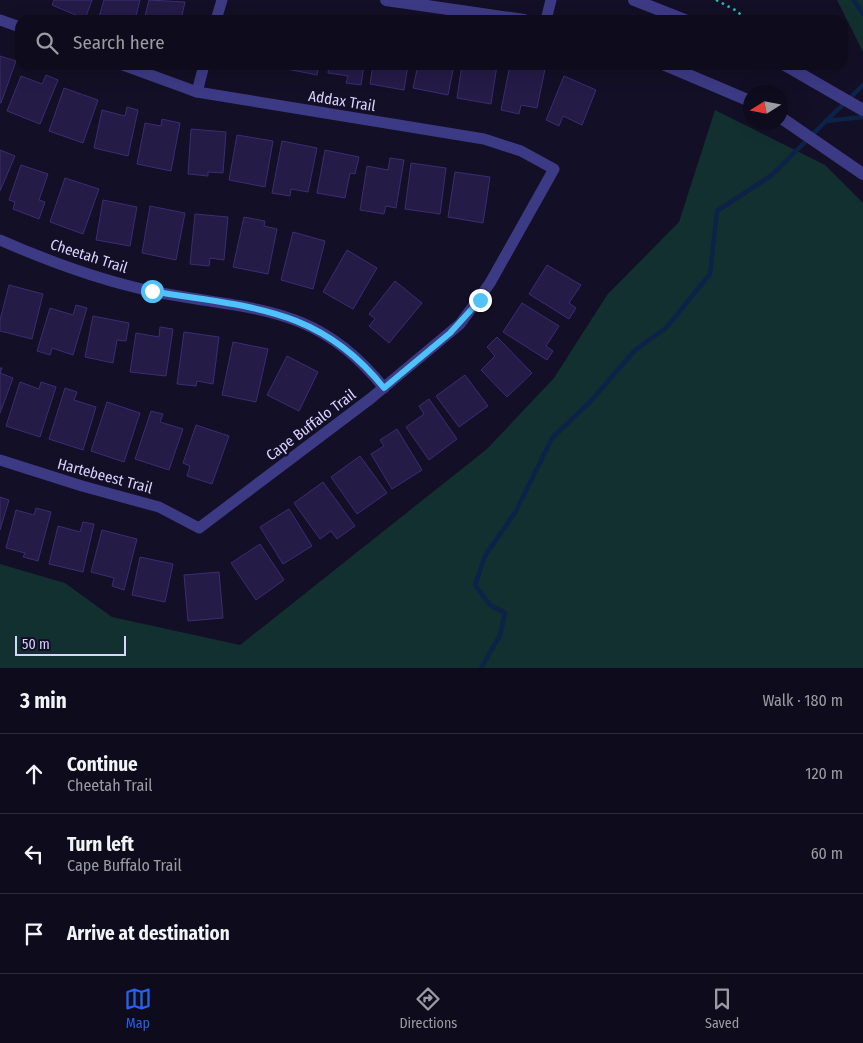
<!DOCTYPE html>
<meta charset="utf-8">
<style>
body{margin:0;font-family:"Fira Sans Condensed",sans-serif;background:#171425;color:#f1f3f6}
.compass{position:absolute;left:743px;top:85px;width:45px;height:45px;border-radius:50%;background:#0e0b1c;box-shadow:0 5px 20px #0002;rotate:259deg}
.scale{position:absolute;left:15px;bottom:12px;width:111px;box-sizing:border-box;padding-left:5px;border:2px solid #d9d4ff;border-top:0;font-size:14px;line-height:18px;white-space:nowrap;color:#d9d4ff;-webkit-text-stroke:4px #130f26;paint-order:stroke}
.stop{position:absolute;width:15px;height:15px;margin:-11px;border:4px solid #4fc3f7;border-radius:50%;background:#fff}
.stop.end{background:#4fc3f7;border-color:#fff;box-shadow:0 1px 5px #0008}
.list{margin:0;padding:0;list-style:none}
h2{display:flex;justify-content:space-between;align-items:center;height:65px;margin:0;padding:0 20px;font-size:21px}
h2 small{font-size:16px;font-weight:400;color:#9b9ba3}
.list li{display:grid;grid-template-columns:32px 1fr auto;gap:15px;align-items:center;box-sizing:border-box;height:80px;padding:0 20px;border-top:1px solid #2e2b3b}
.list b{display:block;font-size:19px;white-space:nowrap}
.list p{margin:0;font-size:16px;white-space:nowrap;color:#9b9ba3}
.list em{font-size:16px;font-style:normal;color:#9b9ba3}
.icon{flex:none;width:28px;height:28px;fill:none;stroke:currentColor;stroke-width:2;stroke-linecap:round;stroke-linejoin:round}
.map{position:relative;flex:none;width:863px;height:668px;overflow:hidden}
.search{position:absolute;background:#0e0b1c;box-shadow:0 5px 20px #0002;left:15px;right:15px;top:15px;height:55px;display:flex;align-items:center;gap:12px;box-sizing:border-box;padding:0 18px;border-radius:15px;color:#9b9ba3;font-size:19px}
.sheet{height:305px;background:#0e0b1c}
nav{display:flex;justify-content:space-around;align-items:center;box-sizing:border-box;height:70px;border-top:1px solid #2e2b3b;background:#0e0b1c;font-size:14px;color:#9b9ba3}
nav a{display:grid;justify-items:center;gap:2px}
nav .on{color:#2563eb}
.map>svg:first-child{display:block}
</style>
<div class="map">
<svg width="863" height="668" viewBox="0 0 863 668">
<rect width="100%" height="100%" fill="#130f26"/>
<g fill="#12302f">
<path d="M837,0H863V52Z"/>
<path d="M715,110L825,165L863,203V668H0V564L65,583L112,617L240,645L487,449L554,378L607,295L679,222Z"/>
</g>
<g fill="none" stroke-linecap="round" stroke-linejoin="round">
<g stroke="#0c2248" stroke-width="4.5">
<path d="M854,0L863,14"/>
<path d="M826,121L863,85"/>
<path d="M481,668L500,635L505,613L490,605L475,585L485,556L516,511L552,438L590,402L635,350L666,328L710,274L717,211L772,175L826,121L863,117"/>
</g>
</g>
<g fill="#241b47" stroke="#3b2d73">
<path d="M54,0H92L85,19L52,5Z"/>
<path d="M104,0H140L135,20H110L99,17Z"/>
<path d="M149,0L185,2L181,20H144Z"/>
<path d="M0,56L16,61L1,103H0Z"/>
<path d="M283,65H319L317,75L282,68Z"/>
<path d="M329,65H364L361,85L346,83L348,76L328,73Z"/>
<path d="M373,65H408L404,90L370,84Z"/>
<path d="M418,65H454L448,95L413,88Z"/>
<path d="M462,65H497L491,104L457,98Z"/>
<path d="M510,65H526L545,69L537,108L521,105L519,114L501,110Z"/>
<path d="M46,75L58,80L40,124L7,111L21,76L42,84Z"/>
<path d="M564,76L596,90L582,125L563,116L559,126L546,120Z"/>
<path d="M64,88L98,100L83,143L49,131Z"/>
<path d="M127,107L138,110L128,156L94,148L102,110L125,116Z"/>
<path d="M162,119L180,123L171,171L137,164L145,123L161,126Z"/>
<path d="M191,129L226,132L223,173L208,172V176L188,174Z"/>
<path d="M237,135L273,141L265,187L229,180Z"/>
<path d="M282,141L317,148L308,192L291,189L290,196L272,193Z"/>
<path d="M0,150L15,156L0,191Z"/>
<path d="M325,150L359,157L355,174L350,173L345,198L317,193Z"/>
<path d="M390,158L404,160L396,208L386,206L384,214L360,210L367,166L388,170Z"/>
<path d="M411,163L446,168L440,214L405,209Z"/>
<path d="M21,165L48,174L39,200L45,202L39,219L13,209L15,202L9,200Z"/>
<path d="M455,172L490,177L483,223L448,217Z"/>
<path d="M65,178L99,189L83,234L50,222Z"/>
<path d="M103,200L137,207L130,246L96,240Z"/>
<path d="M150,206L185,213L176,260L142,253Z"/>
<path d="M195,214L228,217L224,260L210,258L209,266L190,264Z"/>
<path d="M244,217L265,221L264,226L277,229L268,274L233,267Z"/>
<path d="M293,232L325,241L313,289L281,280Z"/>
<path d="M347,250L377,268L353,309L323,292Z"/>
<path d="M547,265L581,285L569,303L576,308L569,319L529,294Z"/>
<path d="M395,281L422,303L389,343L369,326L375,319L369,314Z"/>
<path d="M9,285L43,294L32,339L0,331V320Z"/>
<path d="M522,303L559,326L546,346L553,351L547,360L503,332Z"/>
<path d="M76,305L87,308L73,355L52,348L50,355L37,351L50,308L73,315Z"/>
<path d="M93,316L129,323L126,341L117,340L113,363L85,357Z"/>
<path d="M160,327L173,329L166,376L130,372L136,333L159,337Z"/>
<path d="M184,332L219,337L213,384L197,381L196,386L177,384Z"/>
<path d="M497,337L532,373L507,397L481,370L495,356L487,347Z"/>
<path d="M233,342L268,349L256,402L222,395Z"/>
<path d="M287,356L318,372L299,411L267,395Z"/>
<path d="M0,368H2L0,373L13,378L0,413Z"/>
<path d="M465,375L488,406L459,427L436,396Z"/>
<path d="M20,382L39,389L41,382L56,387L40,437L6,426Z"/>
<path d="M65,388L77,392L74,400L96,407L83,450L49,439Z"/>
<path d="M429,399L457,439L429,460L406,427L424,414L419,406Z"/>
<path d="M107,402L140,413L124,462L91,451Z"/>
<path d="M151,411L163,414L160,422L183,429L169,470L135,459Z"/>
<path d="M196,425L229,436L212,484L187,476L190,466L183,463Z"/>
<path d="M397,429L422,470L392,489L371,454L384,446L380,440Z"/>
<path d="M360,456L387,493L357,514L331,477Z"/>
<path d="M323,482L355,526L337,539L331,531L320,539L294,503Z"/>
<path d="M0,497L9,500L0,530Z"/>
<path d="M36,508L51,512L38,561L23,557L25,553L6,548L16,510L34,515Z"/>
<path d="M289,509L312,546L283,564L260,527Z"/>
<path d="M83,522L94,524L83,572L49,564L58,526L80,532Z"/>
<path d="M102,530L137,539L124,590L112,586L114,578L91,572Z"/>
<path d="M260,544L284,580L256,600L231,563Z"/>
<path d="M140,557L173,564L165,602L132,595Z"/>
<path d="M219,572L223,618L188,621L184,575Z"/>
</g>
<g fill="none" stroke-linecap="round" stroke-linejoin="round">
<path stroke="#2fb8b0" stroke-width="2.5" stroke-dasharray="2.5 4" stroke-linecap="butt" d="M716,0L737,11L746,20"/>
<g stroke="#3d3a85" stroke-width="11">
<path d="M0,20L20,27"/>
<path d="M216,20L222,0"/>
<path d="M546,20L551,0"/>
<path d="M197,92L204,65"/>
<path d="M0,240C48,261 99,280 151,291C248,311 315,301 384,388"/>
<path d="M0,460L82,486L159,507L199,528L370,399L460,324L490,283L554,169L521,151L484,139L197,92L123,65"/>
</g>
<g stroke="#3d3a85" stroke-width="12">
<path d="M386,0L524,20"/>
<path d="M634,0L685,20"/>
<path d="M665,65L750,101"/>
<path d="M785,65L863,110"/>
<path d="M780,117L863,174"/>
</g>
</g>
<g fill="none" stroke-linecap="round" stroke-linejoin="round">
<path stroke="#4fc3f7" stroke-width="6" d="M152,291C246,308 318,305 384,388L450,333L480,300"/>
</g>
<g text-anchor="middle" stroke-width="4.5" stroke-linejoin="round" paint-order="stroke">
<g font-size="15" fill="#d9d4ff" stroke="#130f26">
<text transform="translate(342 101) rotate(9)" y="5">Addax Trail</text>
<text transform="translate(89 256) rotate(18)" y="5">Cheetah Trail</text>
<text transform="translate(311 425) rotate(-37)" y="5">Cape Buffalo Trail</text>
<text transform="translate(105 476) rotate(15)" y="5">Hartebeest Trail</text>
</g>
</g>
</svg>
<svg class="compass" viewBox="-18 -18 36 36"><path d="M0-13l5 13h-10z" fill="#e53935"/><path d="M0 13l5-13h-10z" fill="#9b9ba3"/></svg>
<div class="scale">50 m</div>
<div class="stop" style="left:152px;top:291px"></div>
<div class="stop end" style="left:480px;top:300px"></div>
<div class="search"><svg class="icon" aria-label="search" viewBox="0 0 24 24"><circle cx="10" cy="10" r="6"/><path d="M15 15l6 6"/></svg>Search here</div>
</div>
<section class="sheet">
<h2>3 min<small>Walk · 180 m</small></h2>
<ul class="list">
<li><svg class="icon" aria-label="ahead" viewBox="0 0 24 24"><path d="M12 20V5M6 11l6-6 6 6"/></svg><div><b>Continue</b><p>Cheetah Trail</p></div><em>120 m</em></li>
<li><svg class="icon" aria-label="left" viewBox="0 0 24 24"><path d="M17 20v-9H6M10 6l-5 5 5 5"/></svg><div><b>Turn left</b><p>Cape Buffalo Trail</p></div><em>60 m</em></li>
<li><svg class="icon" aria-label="arrive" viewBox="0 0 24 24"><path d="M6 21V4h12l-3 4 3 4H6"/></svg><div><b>Arrive at destination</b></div></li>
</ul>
</section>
<nav>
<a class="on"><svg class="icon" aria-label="map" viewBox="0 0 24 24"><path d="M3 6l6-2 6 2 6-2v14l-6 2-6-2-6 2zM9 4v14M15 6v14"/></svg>Map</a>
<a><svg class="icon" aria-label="directions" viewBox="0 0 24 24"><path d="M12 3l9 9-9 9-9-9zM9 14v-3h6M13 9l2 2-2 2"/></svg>Directions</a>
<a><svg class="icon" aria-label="saved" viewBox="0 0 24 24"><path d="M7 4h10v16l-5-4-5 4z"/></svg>Saved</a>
</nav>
